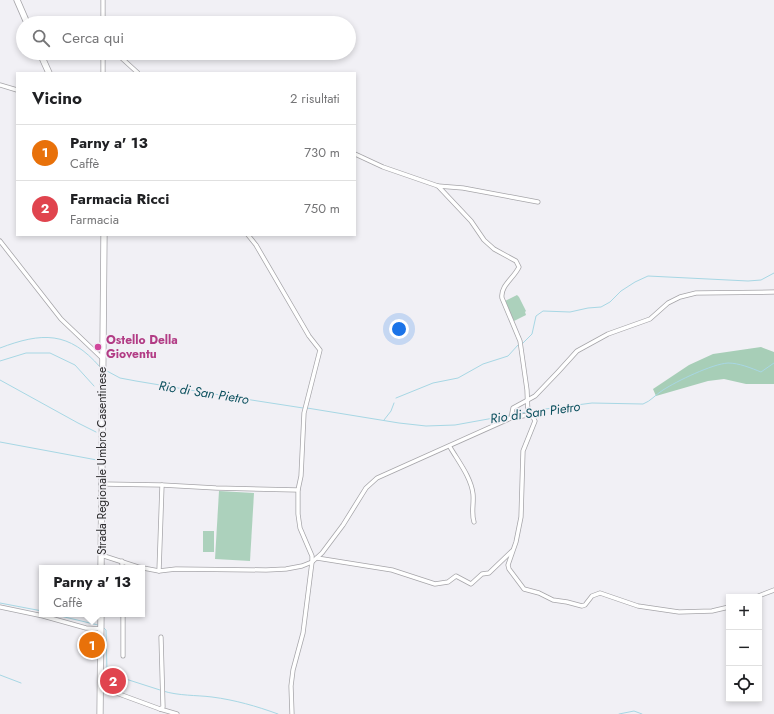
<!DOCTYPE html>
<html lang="it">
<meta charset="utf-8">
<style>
body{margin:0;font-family:Jost,sans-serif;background:#f2f2f2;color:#202124}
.controls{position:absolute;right:12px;bottom:12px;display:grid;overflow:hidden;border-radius:0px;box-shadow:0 2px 6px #0003}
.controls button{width:36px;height:36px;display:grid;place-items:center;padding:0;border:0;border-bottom:1px solid #e0e0e0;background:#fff;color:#202124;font:20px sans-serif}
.you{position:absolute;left:399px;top:329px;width:14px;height:14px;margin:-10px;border:3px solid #fff;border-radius:50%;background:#1a73e8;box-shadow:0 0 0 6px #1a73e833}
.badge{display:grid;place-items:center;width:26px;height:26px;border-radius:50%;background:#db2777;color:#fff;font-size:13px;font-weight:700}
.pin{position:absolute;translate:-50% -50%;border:2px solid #fff;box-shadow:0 1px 4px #0006}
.popup{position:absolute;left:39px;top:565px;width:106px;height:52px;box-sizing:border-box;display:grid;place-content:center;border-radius:0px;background:#fff;filter:drop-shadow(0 1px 3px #0005);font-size:13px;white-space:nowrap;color:#757577}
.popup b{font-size:15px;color:#202124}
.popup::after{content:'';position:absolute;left:50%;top:100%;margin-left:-8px;border:8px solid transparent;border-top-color:#fff}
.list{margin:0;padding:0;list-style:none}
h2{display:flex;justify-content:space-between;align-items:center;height:52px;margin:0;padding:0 16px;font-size:17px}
h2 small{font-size:13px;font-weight:400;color:#757577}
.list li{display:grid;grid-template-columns:26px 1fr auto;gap:12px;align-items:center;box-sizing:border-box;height:56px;padding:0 16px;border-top:1px solid #e0e0e0}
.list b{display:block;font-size:15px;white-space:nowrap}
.list p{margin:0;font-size:13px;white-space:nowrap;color:#757577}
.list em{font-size:13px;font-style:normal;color:#757577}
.icon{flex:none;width:22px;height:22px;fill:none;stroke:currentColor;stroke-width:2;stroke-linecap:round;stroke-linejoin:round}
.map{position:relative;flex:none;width:774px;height:714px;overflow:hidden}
.search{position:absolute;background:#fff;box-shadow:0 2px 6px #0003;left:16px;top:16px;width:340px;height:44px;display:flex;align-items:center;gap:10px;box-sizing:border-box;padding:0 14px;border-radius:22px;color:#757577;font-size:15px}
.panel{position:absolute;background:#fff;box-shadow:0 2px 6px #0003;left:16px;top:72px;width:340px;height:164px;border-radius:0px}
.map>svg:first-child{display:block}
</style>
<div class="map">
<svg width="774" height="714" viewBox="0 0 774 714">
<rect width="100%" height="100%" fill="#f1f0f5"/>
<g fill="#acd1bc">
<path d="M517,295L519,297L526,311L525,312L526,315L514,321L505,301Z"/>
<path d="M219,491L254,493L250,561L215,559Z"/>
<rect x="203" y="531" width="11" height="21"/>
</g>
<path fill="#a7ceb7" d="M761,347L774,352V384H746L724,379L708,381L656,396L653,389L689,365L713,354Z"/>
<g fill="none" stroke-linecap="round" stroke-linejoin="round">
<g stroke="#a7d7e4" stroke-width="1">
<path d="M0,348C42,332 69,331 100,367"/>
<path d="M0,361L26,353H50L75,365L94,386"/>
<path d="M107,371L120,378L136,381L232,397L303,408"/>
<path d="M0,380L78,423L96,432"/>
<path d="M396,398L433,383L458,378L483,364L508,356L518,345L522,344L532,334L536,316L543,311L570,312L588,308L601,307L610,302L621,291L635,282L648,276L748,281L761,280L774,273"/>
<path d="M307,408L399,423L426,426L455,425L527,412"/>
<path d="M530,411L592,403L643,404C651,401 655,395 663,390C677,381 712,364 728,363C739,363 751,368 761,372L774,363"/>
<path d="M384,420L391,411L394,403"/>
<path d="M0,442L97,460"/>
<path d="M0,603L42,611"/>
<path d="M52,614L98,625"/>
<path d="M103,627L106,630L107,673L160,690"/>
<path d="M0,675L21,683"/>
<path d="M163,691C179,696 196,695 212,697C235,700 256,706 278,714"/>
<path d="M619,714L634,711L642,714"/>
</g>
<defs>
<g id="minor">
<path d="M103,23V0"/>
<path d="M103,53V73"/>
<path d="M116,53L138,73"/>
<path d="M0,85L17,90"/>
<path d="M355,154L383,167L438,186L471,221L484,240L494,249L516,261L519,267C514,278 500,286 502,298L520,341L527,390L528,415"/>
<path d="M438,186L463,188L538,202"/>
<path d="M248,235L256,245L309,336L320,350L304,413L301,476L298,490V514L300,528L312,556V562L303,633L293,670L291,686L292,714"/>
<path d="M0,241L61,319L103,359"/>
<path d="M511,418L528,415L533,417L535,421L523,451L521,517L516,542L508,565L509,569L524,589L539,593L553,600L567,602L582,606L585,605L592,596L600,593L638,606L679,612L712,611L729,607"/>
<path d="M450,447C458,461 471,477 473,494C474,504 471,513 474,522"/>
<path d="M102,484L162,485L159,571"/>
<path d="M162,485L216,488L298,490"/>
<path d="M101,555L138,567L159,571L176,569L266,570L286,569L302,566L312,562L322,553L343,525L366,488L377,478L511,418L513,408L535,396L558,372L577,351L608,334L650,319L668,303L680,297L696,293L774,292"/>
<path d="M317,558L392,570L435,584L448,582L456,576L471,584L482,574L489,573L512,551"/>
<path d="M122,561V568"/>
<path d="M756,597L774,590"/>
<path d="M0,607L43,616L86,628L101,629"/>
<path d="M123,614V656"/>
<path d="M100,687L160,709L163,707L161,637"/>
<path d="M160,709L177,714"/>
</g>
<g id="primary">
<path d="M17,0L27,23"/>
<path d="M40,53L49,73"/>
<path d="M101,568L104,235"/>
<path d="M100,714L101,614"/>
</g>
</defs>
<use href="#minor" stroke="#a6a5a9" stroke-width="5"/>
<use href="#primary" stroke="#a6a5a9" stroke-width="7"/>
<use href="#minor" stroke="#fff" stroke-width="3.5"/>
<use href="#primary" stroke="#fff" stroke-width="5.5"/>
</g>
<circle fill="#d1479c" stroke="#f1f0f5" stroke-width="1.5" cx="98" cy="347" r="4"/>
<g text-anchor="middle" stroke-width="3.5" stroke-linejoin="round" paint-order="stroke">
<g font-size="12" font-weight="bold" fill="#b23c85" stroke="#f1f0f5" text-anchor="start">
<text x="106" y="344">Ostello Della<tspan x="106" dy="14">Gioventu</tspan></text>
</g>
<g font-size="12" fill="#2d2c2e" stroke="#f1f0f5">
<text transform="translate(102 461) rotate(-90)" y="4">Strada Regionale Umbro Casentinese</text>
</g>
<g font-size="13" font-style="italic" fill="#0c505e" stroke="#f1f0f5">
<text transform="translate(204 392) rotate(9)" y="5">Rio di San Pietro</text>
<text transform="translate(535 412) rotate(-8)" y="5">Rio di San Pietro</text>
</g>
</g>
</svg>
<div class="controls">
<button>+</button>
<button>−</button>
<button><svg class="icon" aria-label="locate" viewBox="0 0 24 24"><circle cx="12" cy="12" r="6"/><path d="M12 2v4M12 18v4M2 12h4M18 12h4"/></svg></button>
</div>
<div class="you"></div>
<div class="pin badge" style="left:92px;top:645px;background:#e8710a">1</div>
<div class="popup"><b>Parny a' 13</b>Caffè</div>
<div class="pin badge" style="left:113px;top:681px;background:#e0444e">2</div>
<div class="search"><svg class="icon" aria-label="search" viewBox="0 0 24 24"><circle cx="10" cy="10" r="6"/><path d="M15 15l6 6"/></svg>Cerca qui</div>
<section class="panel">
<h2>Vicino<small>2 risultati</small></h2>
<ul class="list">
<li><span class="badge" style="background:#e8710a">1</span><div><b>Parny a' 13</b><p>Caffè</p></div><em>730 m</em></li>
<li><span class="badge" style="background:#e0444e">2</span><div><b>Farmacia Ricci</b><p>Farmacia</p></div><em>750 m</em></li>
</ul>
</section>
</div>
